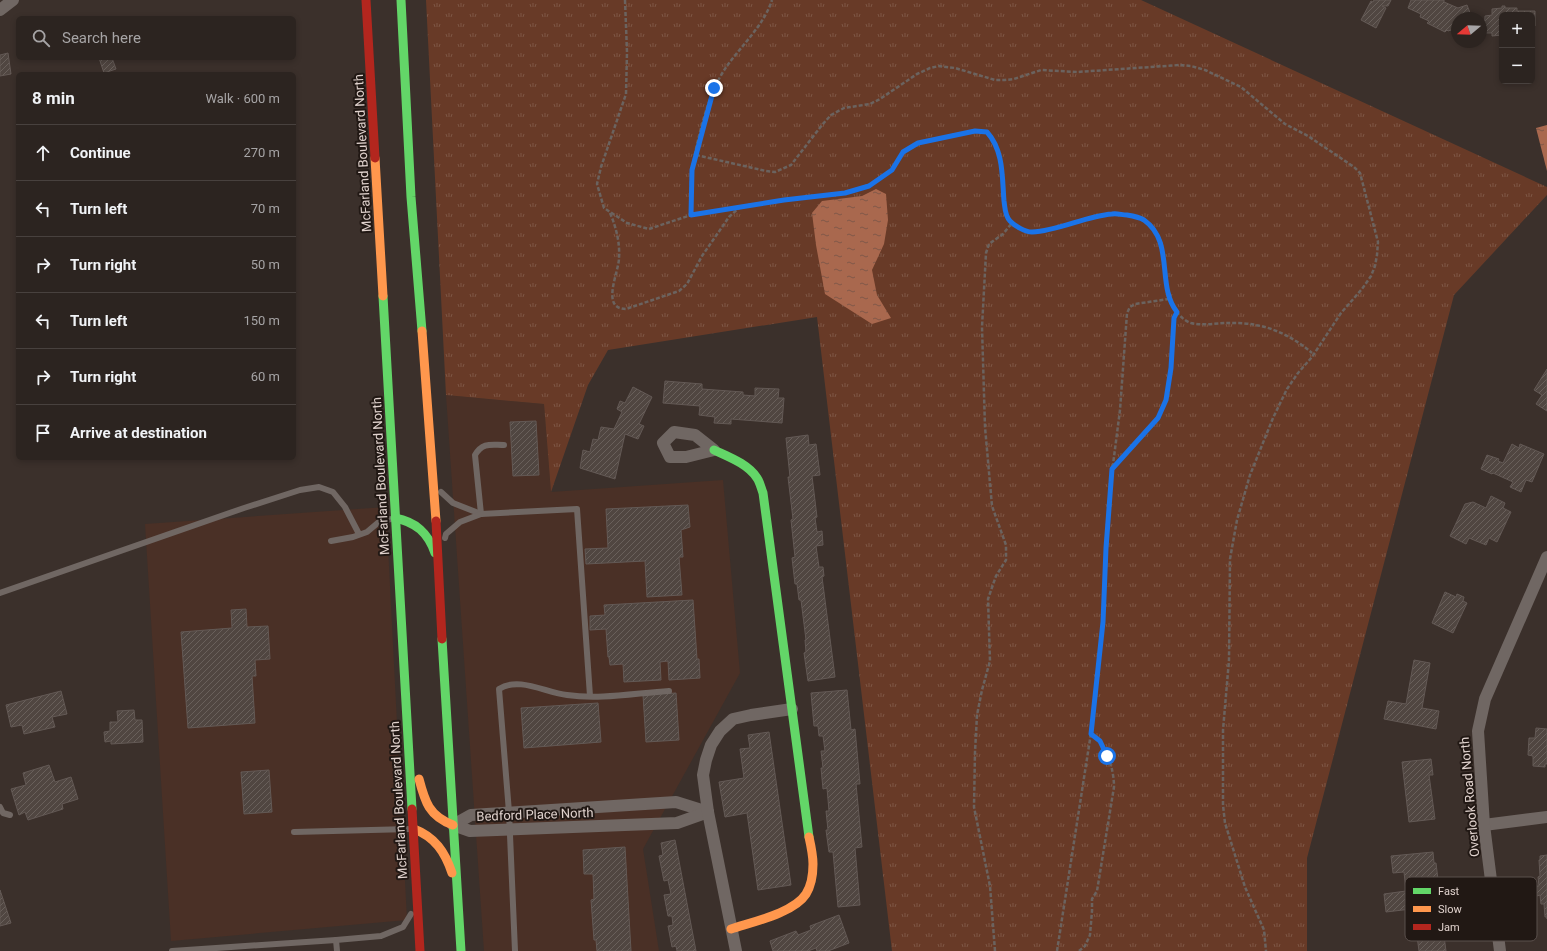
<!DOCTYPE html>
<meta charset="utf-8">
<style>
body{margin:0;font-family:Roboto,sans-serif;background:#342c29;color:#f1f3f6}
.controls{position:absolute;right:12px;top:12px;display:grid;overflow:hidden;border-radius:6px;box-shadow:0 2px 6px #0003}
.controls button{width:36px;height:36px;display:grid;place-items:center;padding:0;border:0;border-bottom:1px solid #48413e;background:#2c2420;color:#f1f3f6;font:20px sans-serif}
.compass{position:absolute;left:1451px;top:12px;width:36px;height:36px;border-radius:50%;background:#2c2420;box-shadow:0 2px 6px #0003;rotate:251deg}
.stop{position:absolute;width:12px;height:12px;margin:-9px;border:3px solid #1a73e8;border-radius:50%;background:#fff}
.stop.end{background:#1a73e8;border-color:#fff;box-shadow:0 1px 4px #0008}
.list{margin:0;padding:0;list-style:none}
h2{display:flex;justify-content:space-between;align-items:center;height:52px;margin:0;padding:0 16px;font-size:17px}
h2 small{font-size:13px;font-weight:400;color:#a6a4a5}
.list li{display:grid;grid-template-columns:26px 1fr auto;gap:12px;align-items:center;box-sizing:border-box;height:56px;padding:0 16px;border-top:1px solid #48413e}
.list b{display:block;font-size:15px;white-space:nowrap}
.list em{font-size:13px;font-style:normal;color:#a6a4a5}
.icon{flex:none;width:22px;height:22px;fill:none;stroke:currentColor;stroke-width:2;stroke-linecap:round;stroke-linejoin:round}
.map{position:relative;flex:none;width:1547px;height:951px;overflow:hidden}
.search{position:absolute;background:#2c2420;box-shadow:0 2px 6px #0003;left:16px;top:16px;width:280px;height:44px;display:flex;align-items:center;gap:10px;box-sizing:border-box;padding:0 14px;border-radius:6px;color:#a6a4a5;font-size:15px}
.panel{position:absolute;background:#2c2420;box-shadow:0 2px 6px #0003;left:16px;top:72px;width:280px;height:388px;border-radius:6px}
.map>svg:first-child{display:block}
</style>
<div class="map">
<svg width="1547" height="951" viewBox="0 0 1547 951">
<defs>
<pattern id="grass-tufts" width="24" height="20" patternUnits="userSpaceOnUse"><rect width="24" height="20" fill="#683a27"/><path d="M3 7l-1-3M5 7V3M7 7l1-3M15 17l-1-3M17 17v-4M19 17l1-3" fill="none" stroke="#7d5645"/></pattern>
<pattern id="water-ripples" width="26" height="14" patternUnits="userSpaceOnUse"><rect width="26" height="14" fill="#a9684e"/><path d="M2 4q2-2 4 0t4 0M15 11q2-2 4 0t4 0" fill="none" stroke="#805848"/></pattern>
<pattern id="building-hatch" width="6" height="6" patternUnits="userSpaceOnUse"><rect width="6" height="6" fill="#504641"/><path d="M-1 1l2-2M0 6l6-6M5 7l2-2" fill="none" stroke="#69605b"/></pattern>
</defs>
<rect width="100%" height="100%" fill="#3b302b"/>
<g fill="#4a3026">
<path d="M446,395L544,404L551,492L723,480L740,673L643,849L659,951H484Z"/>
<path d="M386,507L407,920L171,941L145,524Z"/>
</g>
<path fill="url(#grass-tufts)" d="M426,0H1141L1547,187V195L1454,295L1307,858V951H892L817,317L608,350L588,385L551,492L544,404L446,395Z"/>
<g fill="url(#water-ripples)">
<path d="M1547,125V171L1536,128Z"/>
<path d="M876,189L886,194L888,220L884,244L872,270L877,295L891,318L872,324L825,294L816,245L812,213L822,201L862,196Z"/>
</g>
<g fill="url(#building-hatch)" stroke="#635955">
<path d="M1374,0H1391L1388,6H1382L1386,8L1376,28L1361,20L1371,1L1373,2Z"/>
<path d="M1411,0H1444V2L1458,8L1467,5L1472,18H1457V28L1448,31L1447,30L1445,32L1427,23L1429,21L1420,17L1421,14L1408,8Z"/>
<path d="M1502,6H1505V8H1517V11H1535V26H1532V15H1502V35L1492,36V33H1484L1485,16L1492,15V9L1502,8Z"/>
<path d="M8,53L11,74L0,76V55Z"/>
<path d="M99,58H112L116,69L104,73Z"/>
<path d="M1547,369V411L1536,404L1542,395L1534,390Z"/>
<path d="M665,381L702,384V389L743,392V395L755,396V388L779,389L778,398H784L782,423L731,419V424L714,423L715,417L699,415L700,406L663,403Z"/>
<path d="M633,387L652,397L639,424L644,426L638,439L625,434L615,479L580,468L583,450L590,452L593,439L598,440L601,427L614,429L622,412L617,409L620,401L625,403Z"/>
<path d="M536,421L539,475L513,476L510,422Z"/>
<path d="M808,435L809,445L816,444L820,475L812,476L817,517L815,518L817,532L822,531L823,545L816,546L819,567H823L824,576L822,577L835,677L808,681L804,653L806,652L805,640H806L801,600H799L797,584H795L792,558L795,557L791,520L793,519L788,477H790L786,438Z"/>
<path d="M1512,444L1519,448L1520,444L1544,454L1532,482L1526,480L1521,492L1510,487L1513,482L1493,473L1492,474L1481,469L1487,455L1499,459L1498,461L1503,463Z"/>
<path d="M1491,496L1505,503L1503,508L1511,512L1497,542L1489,538L1486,545L1469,538L1466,544L1450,536L1465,504L1473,502L1486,508Z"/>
<path d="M688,505L690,527L681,530L683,557H679L682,595L647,597L645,561L586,564L585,549L608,548L606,509Z"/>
<path d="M1445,592L1456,597L1457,594L1464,597L1463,601L1467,603L1453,633L1432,623Z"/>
<path d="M693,600L697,659H699L700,678L669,680L668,661L660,662L661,680L624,682L623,664L610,665L609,657H608L606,629L590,630V616L605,615L604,605Z"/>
<path d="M246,609L247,627L268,626L270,659L255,660L256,676H252L255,723L188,728L181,632L232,628L231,610Z"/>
<path d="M1414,660L1430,663L1422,708L1439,711L1436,729L1384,719L1388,701L1406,704Z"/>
<path d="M847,690L851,730L855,729L860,784H856L862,847L855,848L860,905L838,907L833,852H829L826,830H828L826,811H829L827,788L823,789L821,768H823L821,751H825L823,736H819L818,726H814L811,693Z"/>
<path d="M61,691L67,714L52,717L55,727L24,734L22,725L11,727L6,705Z"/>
<path d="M676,693L679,740L646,742L643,695Z"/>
<path d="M598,703L601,742L524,748L521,708Z"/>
<path d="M134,710L135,720H142L143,742L111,744V741L105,742L104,732L110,731V722H118L117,711Z"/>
<path d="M1536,728L1547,729V764H1545V767L1533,766V756L1528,755L1529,738H1535Z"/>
<path d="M769,732L791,885L758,890L747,813L725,817L719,782L744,778L740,749L750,748L748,735Z"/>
<path d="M1431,759L1433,775H1429L1435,819L1409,822L1402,762Z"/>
<path d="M49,765L55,782L71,777L78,799L62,804L63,809L28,820L25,812L19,815L11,789L26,785L23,773Z"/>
<path d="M269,770L272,812L244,814L241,772Z"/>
<path d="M675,840L696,951H677L676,946L672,947L668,926L673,925L672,916H668L664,895L671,894L668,880L664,881L659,856L663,855L661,843Z"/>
<path d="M625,847L631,951H597L596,940H594L591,900L594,899L593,874H584L583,850Z"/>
<path d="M1433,852L1434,863H1436L1439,888L1451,887L1453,904L1438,906L1440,919L1423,921L1422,913L1412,914L1411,909L1386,912L1384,894L1406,891L1404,872L1393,873L1391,856Z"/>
<path d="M1547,855V919V917H1545L1544,904H1541L1540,895L1537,896L1536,886H1539L1538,877L1540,876L1539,860H1540V856Z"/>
<path d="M0,890L11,923L0,926Z"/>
<path d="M839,915L849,943L828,951H817L816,948L808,951H773L770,941L796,931L798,935L811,930L810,926Z"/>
<path d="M1433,935V937L1444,936L1446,951H1419L1417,936Z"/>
</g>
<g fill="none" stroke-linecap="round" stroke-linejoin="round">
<g stroke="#6b635f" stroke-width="2.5" stroke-dasharray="4 2" stroke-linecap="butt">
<path d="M625,0L627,52L626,94L601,167L597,184L604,208L627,223L649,229L691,215L784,200L845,193L869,186L892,170L903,152L918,143L975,131L987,132C992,138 996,143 998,150C1007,171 995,214 1017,227C1021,229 1027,232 1032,232C1070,231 1140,187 1161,242C1163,247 1162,254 1163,260C1165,273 1167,286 1169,299C1173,308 1181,320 1191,323C1203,326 1216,323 1228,323C1237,323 1247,323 1255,325C1276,328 1297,340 1312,353"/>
<path d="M696,155L766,171L775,172L791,165L822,125L831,115L844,108L870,104L880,99L917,74L930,68L939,66L955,68L995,80H1005L1014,79L1041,70L1077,72L1180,65L1191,66L1205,70L1241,87L1285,124L1308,136L1354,167L1360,173L1378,242L1377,255L1375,266L1371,276L1362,289L1341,313L1312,357L1298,373L1287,389L1273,418L1250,475L1237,520L1230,559L1229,660L1223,730V805L1225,823L1245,887L1264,930L1266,951"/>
<path d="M610,213C616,227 620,242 619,258C619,272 600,309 626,309L679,291L687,284L702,256L729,217L740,207"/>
<path d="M691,215C691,200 690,184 692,169C698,137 708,92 727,66C742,45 764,25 772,0"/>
<path d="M1113,469L1158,418L1166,400L1171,368L1174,319L1177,312"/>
<path d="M995,951L990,886L974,807L975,752L977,715L982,690L990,661L988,599L996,576L1006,560V545L992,506L985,427L982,327L986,253L989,244L1003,234L1012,223"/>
<path d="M1057,951L1091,733"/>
<path d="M1079,951L1085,946L1090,935L1092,911V899L1097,891L1114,787C1114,767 1106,746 1091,733L1103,622L1110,488L1120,410L1127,313L1130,307L1135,304L1169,299"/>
</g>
<g stroke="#706763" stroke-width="6">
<path d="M441,492L453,503L481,514"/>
<path d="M481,514L475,455C483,442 491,445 504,445"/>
<path d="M445,538L446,534L460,522L481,514L577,509L590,696"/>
<path d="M331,541L353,537L367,532L380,521L391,519"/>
<path d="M0,593L244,508L300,490L319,487L333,492L345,507L359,534"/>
<path d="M0,807L3,813L10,815"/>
<path d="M294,832L410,829"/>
<path d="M336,940L381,936L403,927L411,914"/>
<path d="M172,951L336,940L337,951"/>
<path d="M515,951L509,812L499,689C519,676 546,693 567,695C600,700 636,693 669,691"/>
</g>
<g stroke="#706763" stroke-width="12">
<path d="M0,10L13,0"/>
<path d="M674,432L695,435L714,450L686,457H670L663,443Z"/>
<path d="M453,825L471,815L676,802L708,812"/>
<path d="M453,825L470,831L677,823L708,812"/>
<path d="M1484,825L1547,817"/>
<path d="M736,951L708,812L703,775L706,760L711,745L720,731L733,719L751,715L792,709"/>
<path d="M1500,951L1484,825L1478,731L1485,699L1547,557"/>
</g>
<g stroke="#63d668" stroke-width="9">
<path d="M401,0L411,197L422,331"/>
<path d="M383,296L412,809"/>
<path d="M714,450C729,457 748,464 757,478C760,482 761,488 763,493L809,837"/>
<path d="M395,518C416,522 428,533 435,553"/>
<path d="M442,639L461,951"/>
</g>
<g stroke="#ff974d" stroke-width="9">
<path d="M375,158L383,296"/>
<path d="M422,331L436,521"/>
<path d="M419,779C425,802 429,816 453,825"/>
<path d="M414,829C435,837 445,852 452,873"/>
<path d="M731,929C752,922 794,913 806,894C811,886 813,874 813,864C813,855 811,846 809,837"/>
</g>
<g stroke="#b3261e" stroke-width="9">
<path d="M366,0L375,158"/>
<path d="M436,521L442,639"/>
<path d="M412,809L420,951"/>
</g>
</g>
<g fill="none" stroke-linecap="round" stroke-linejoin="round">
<path stroke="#1a73e8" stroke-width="5" d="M714,88L692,170L691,215L784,200L845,193L869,186L892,170L903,152L918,143L975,131L987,132C1004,151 1002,178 1004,201C1005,208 1005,216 1010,221C1015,226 1025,232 1032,232C1059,231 1085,216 1112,214C1117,213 1122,215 1127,215C1133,216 1139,217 1144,220C1175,242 1156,286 1177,312L1174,318L1171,368L1166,400L1158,418L1112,469L1106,548L1103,622L1091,734L1100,741L1107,756"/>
</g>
<g text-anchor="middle" stroke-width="4" stroke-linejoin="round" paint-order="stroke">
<g font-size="13" fill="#e0d2cd" stroke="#211814">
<text transform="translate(362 153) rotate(-93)" y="5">McFarland Boulevard North</text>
<text transform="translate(380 476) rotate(-93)" y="5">McFarland Boulevard North</text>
<text transform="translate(1469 797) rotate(-95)" y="5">Overlook Road North</text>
<text transform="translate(398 800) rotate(-93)" y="5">McFarland Boulevard North</text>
<text transform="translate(535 814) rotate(-2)" y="5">Bedford Place North</text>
</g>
</g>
<rect x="1405" y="877" width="132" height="64" rx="6" fill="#211814" stroke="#5a504c" stroke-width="1"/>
<rect x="1413" y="888" width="18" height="6" fill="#63d668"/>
<rect x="1413" y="906" width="18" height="6" fill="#ff974d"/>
<rect x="1413" y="924" width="18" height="6" fill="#b3261e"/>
<g font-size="11" fill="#e0d2cd">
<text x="1438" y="895">Fast</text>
<text x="1438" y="913">Slow</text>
<text x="1438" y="931">Jam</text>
</g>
</svg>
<div class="controls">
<button>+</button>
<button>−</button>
</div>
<svg class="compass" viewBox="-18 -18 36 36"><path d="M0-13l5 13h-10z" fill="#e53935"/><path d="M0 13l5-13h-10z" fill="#a6a4a5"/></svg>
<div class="stop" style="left:1107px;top:756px"></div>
<div class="stop end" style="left:714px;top:88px"></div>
<div class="search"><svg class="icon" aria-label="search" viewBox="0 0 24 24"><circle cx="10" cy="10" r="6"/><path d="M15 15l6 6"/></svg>Search here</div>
<section class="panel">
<h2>8 min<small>Walk · 600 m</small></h2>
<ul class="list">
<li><svg class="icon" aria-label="ahead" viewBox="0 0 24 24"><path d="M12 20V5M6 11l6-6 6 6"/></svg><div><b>Continue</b></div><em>270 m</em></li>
<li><svg class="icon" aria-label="left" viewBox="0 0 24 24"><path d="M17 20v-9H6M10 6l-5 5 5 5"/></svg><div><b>Turn left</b></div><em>70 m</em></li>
<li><svg class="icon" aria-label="right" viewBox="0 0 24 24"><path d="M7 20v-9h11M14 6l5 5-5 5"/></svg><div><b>Turn right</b></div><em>50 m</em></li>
<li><svg class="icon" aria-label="left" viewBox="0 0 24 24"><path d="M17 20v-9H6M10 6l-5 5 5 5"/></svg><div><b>Turn left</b></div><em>150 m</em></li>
<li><svg class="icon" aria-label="right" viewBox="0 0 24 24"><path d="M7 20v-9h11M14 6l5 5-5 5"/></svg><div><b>Turn right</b></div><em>60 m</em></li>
<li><svg class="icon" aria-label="arrive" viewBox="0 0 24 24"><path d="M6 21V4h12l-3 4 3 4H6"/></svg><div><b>Arrive at destination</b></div></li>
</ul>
</section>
</div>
